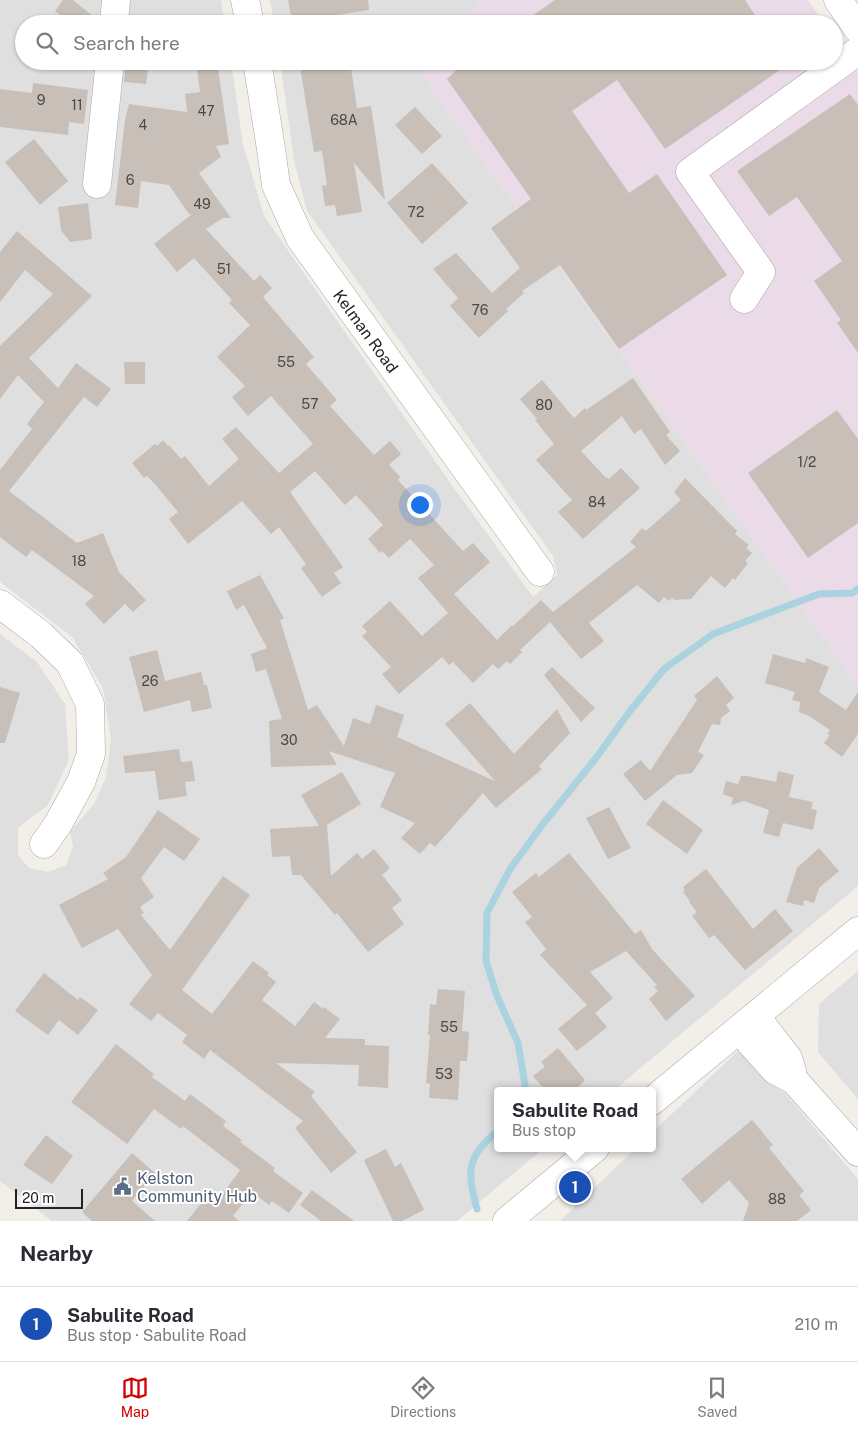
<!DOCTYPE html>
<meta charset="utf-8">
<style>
body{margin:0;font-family:"Public Sans",sans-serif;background:#f7f7f7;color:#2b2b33}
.scale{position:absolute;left:15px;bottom:12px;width:68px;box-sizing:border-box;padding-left:5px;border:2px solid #222;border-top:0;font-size:14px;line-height:18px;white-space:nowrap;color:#222;-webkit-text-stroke:4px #fff;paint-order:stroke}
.you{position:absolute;left:419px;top:504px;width:18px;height:18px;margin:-12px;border:4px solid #fff;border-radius:50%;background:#1a73e8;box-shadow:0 0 0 8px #1a73e833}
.badge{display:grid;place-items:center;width:32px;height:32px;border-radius:50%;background:#d40000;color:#fff;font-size:16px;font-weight:700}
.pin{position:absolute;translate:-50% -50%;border:2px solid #fff;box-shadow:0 1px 5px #0006}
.popup{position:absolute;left:494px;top:1087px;width:162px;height:65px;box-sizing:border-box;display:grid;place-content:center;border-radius:5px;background:#fff;filter:drop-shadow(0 1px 4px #0005);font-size:16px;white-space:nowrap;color:#7c7c81}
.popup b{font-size:19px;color:#2b2b33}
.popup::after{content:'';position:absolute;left:50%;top:100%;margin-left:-10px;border:10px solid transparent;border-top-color:#fff}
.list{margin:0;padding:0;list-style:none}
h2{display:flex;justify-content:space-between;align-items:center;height:65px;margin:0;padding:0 20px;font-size:21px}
h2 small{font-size:16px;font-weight:400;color:#7c7c81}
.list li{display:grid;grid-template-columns:32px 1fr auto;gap:15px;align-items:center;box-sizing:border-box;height:75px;padding:0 20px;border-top:1px solid #e1e1e2}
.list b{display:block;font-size:19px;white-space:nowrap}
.list p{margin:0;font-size:16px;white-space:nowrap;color:#7c7c81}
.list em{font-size:16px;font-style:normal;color:#7c7c81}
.icon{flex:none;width:28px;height:28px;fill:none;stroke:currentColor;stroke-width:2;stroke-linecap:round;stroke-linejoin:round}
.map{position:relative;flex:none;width:858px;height:1221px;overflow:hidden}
.search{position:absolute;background:#fff;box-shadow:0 1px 4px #0004;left:15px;right:15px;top:15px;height:55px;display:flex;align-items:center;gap:12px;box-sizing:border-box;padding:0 18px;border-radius:28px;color:#7c7c81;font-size:19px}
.sheet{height:140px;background:#fff}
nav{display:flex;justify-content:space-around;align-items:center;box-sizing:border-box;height:70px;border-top:1px solid #e1e1e2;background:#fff;font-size:14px;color:#7c7c81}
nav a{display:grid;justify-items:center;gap:2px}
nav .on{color:#d40000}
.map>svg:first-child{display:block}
</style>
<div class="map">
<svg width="858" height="1221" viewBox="0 0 858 1221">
<rect width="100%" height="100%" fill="#f2efe9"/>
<g fill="#e0dfdf">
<path d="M0,0H221L225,24H24V61H231L243,144L264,216L454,488L533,597L557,575L553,556L307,211L294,160L280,61H432L422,75L858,686V886L613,1091H498V1148H544L457,1221H52L0,1181V634L37,662L65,704L69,760L48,805L18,828V855L29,868L48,872L66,865L73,847L70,832L94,804L106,777L111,739L103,688L72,637L0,582Z"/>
<path d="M270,0H481L462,24H274Z"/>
<path d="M858,971V1099L818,1052L819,1004Z"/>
<path d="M744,1045L858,1179V1221H560L636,1148H652L653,1132Z"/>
</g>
<g fill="#ebdbe8">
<path d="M481,0H808L825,24H462Z"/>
<path d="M834,37L858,71V686L422,75L432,61H834Z"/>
</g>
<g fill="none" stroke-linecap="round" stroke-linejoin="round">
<g stroke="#aad3df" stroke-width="7">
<path d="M526,1091L518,1043L497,996L486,961L487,913L510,869L543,824L596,758L630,711L664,669L713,634L819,594L852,593L858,589"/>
<path d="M477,1209C467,1172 466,1156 498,1131"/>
</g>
</g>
<g fill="#c7bfb8">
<path d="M63,0H73L99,21V24H53L60,15L55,11Z"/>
<path d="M288,0H368L369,10L292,22Z"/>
<path d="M555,0H745L761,24H520Z"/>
<path d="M126,61H149L146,84L124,82Z"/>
<path d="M196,61H217L229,144L216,146L221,157L199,173L231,218H223L206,229L254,281L260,275L272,288L263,297L314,357L306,364L337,400L330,406L374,455L390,441L401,454L389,465L400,477L398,480L463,551L473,543L490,562L454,594L497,640L512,625L513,626L541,600L553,612L636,547L630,542L642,528L646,531L681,500L674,492L685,478L737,531L735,534L749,545L746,548L752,553L745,561L748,563L735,580L733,578L725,588L711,576L691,599L675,600L672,598L669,601L664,597L659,603L637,585L589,623L604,641L581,659L550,622L520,650L522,652L510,664L507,661L498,669L493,664L473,683L453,662L449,665L442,657L399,694L382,674L391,667L362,636L367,632L362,626L390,601L422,636L448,613L418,578L434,565L410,539L389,558L382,551L380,553L368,539L383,525L356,495L345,505L315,471L290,492L343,567L334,573L341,583L322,597L301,568L306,564L279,527L271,534L242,501L188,544L169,519L178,512L155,484L147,476L144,478L132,463L155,444L157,446L163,440L168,446L169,445L181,459L185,456L209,486L239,459L222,439L236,427L279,473L313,444L271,396L248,416L232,397L245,386L217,357L250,325L229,303L232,300L194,258L177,272L154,244L192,214H189L169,185L141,181L138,208L115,205L125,120L129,104L187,112L185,94L200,92Z"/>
<path d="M299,61H350L357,108L371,106L385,200L354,163L362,212L337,216L335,205L325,206L322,186L327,185L322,151L314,152Z"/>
<path d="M466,61H793L665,149L617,80L572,111L629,193L657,174L727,275L619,349L560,265L522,291L524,293L506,309L508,311L479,338L450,306L458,298L433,269L456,253L492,293L520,268L491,228L531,199L447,79Z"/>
<path d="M33,83L88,90L84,124L69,122L68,135L0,127V89L32,93Z"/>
<path d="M850,94L858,105V353L837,323L841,320L814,281L842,261L797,197L769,216L737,171Z"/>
<path d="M415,107L442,136L422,154L395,125Z"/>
<path d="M34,139L68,181L40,205L5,162Z"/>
<path d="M432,163L468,203L422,244L387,203Z"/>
<path d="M88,203L92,239L70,242L61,230L58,207Z"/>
<path d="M17,231L92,296L29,358L58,388L76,363L111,389L97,407L84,397L9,491L77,543L103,533L119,572L146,600L133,612L125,604L104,624L85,604L94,596L32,550L26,557L0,537V470L32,429L27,424L44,402L18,375L0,399V346L53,294L25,270L0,302V252Z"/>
<path d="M124,362H145V384H125Z"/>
<path d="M633,378L670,432L666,435L680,451L665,465L641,429L634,434L622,416L581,451L606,478L607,477L609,479L621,468L640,488L583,539L558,512L572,500L536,460L554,444L535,420L537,419L520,399L542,380L574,418L585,408L586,410Z"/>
<path d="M837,410L858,439V523L808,558L748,473Z"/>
<path d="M260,575L284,618L280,620L308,710L317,705L344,746L353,718L370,724L376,705L404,715L397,737L495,781L445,724L470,703L514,754L557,709L570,733L539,766L542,769L496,808L483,793L435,847L430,843L420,854L401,838L415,823L380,807L395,773L329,751L337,765L271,767L269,721L282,719L266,669L256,672L251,654L267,648L244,605L236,610L227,591Z"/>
<path d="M157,650L165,681L201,672L204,685H207L212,708L192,712L190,700L144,712L129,657Z"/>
<path d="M773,654L805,663L806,658L829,667L819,692L846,710L858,692V734L842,757L824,743L830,735L827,734L830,730L809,716L799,712L800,702L792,700L795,692L765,683Z"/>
<path d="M552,667L595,708L581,722L544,675Z"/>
<path d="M717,676L734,698L726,705L730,711L721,718L720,725L712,724L698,752L704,755L692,773L677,775L645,801L623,774L641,760L650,771L697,700L694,696Z"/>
<path d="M0,687L20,693L5,743H0Z"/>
<path d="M179,749L181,762L192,761L195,781L185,782L187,796L159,800L155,771L125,773L123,756Z"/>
<path d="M778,771L794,775L789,797L813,802L811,809L817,810L813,830L783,823L779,837L763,833L769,810L744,801L731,805L733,798L723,794L726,781L738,784L741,776H748L776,782Z"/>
<path d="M342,772L361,804L325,826L327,825L331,876L357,853L362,859L374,849L390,868L382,875L402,900L392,908L404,924L368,952L337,913L335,915L301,875H292L290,856L272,857L270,829L319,826L301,795Z"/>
<path d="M663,800L703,830L687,854L646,824Z"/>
<path d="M609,807L631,848L608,859L586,818Z"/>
<path d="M158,810L200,839L184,861L164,847L141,878L154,897L140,907L144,913L141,915L170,950L223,876L250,895L182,990L212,1014L253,961L269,973L267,975L276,982L262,1000L295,1026L314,1002L323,1009L324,1007L340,1019L325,1038L365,1039V1045L389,1046L388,1088L358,1086L359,1065L276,1063L315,1092L311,1096L357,1152L331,1173L295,1128L303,1121L210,1050L204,1059L182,1042L187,1035L158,1013L151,1021L129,1004L152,975L118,929L82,948L59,905L108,879L103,873L126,857Z"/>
<path d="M819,848L839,871L819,888L814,903L804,900L803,906L786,902L797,868Z"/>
<path d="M569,853L635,934L641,930L652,949L695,996L666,1021L649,999L658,991L654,987L657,985L626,951L590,972L613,998L595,1013L607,1027L577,1051L558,1029L587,1005L540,955L546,949L525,922L532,917L512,892L536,873L539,877Z"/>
<path d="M706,869L753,929L775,909L793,931L745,970L714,935L709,938L692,916L697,912L689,902L690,901L683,892L685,890L683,887Z"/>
<path d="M44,973L78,1000L80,997L98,1010L78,1035L59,1020L48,1035L15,1011Z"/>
<path d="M438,989L465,991L462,1031L469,1032L467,1061H460L458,1100L429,1098L430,1084L426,1083L430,1035H428L430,1004L436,1005Z"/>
<path d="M116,1044L154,1074L152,1077L185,1101L190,1094L226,1121L223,1126L242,1140L240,1142L275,1168L273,1171L303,1193L289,1213L272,1201L269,1205L252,1192L233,1216L239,1221H187L207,1196L216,1203L240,1170L183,1126L181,1129L154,1109L127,1144L71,1102Z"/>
<path d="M558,1048L585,1080L574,1091H546L533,1076L545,1067L541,1062Z"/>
<path d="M752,1120L773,1145L769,1148L804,1191L799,1195L811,1210L797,1221H743L749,1203L729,1180L702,1204L681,1179Z"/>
<path d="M46,1135L73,1156L52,1184L23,1165Z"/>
<path d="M386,1149L395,1167L401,1163L424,1210L402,1221H393L364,1160Z"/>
<path d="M132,1153L155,1173L132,1201L155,1221H92L82,1212Z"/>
<path d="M312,1190L354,1221H321L300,1205Z"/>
</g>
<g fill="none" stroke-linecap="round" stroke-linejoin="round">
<defs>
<g id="minor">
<path d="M245,0L250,24"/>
<path d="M838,0L858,29"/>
<path d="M114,24L116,0"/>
<path d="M257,61L271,149L276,185L300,238L540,572"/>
<path d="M97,184L110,61"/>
<path d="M744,299L761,272L690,172L858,51"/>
<path d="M0,604L41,635L70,663L90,704L91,754L81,782L58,824L44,844"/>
<path d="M756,1017L788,1058L792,1071"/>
<path d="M739,1030L775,1070L794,1080L858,1152"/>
<path d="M652,1101L858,931"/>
<path d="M507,1221L595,1148"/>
</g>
</defs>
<use href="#minor" stroke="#a9a9a9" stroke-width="29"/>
<use href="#minor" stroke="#fff" stroke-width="28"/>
</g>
<defs>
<symbol id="civic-bare" viewBox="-9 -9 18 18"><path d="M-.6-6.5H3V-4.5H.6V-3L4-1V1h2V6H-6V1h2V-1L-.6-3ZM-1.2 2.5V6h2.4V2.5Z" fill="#5c6f8a" stroke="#fff" stroke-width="2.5" paint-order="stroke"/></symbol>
</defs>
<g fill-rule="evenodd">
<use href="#civic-bare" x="110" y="1174" width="25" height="25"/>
</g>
<g text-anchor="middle" stroke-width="4" stroke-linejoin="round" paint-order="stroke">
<g font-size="14" fill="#4b4948">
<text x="41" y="105">9</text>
<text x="77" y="110">11</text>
<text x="206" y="116">47</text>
<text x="344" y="125">68A</text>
<text x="143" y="130">4</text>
<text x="130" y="185">6</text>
<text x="202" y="209">49</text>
<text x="416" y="217">72</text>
<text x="224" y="274">51</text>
<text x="480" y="315">76</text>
<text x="286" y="367">55</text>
<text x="310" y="409">57</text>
<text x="544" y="410">80</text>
<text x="807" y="467">1/2</text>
<text x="597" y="507">84</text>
<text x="79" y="566">18</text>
<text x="150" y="686">26</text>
<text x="289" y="745">30</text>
<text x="449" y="1032">55</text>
<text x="444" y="1079">53</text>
<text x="777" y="1204">88</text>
</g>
<g font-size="16" fill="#222" stroke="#fff">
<text transform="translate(366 331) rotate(54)" y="6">Kelman Road</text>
</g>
<g font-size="16" fill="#4e5e75" stroke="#fff" text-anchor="start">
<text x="137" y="1184">Kelston<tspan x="137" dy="18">Community Hub</tspan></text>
</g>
</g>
</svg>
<div class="scale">20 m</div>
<div class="you"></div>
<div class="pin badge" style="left:575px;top:1187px;background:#1a4fb4">1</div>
<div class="popup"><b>Sabulite Road</b>Bus stop</div>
<div class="search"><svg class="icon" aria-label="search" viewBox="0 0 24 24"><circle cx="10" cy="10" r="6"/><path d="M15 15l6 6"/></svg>Search here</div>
</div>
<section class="sheet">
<h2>Nearby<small></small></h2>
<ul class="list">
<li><span class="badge" style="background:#1a4fb4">1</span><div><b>Sabulite Road</b><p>Bus stop · Sabulite Road</p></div><em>210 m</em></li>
</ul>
</section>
<nav>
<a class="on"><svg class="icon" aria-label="map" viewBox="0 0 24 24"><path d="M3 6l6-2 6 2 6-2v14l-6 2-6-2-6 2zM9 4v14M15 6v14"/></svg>Map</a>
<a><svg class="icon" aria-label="directions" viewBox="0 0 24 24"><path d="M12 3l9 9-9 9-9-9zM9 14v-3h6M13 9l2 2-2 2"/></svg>Directions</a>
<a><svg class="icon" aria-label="saved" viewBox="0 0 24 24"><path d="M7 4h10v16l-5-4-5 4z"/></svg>Saved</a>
</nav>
